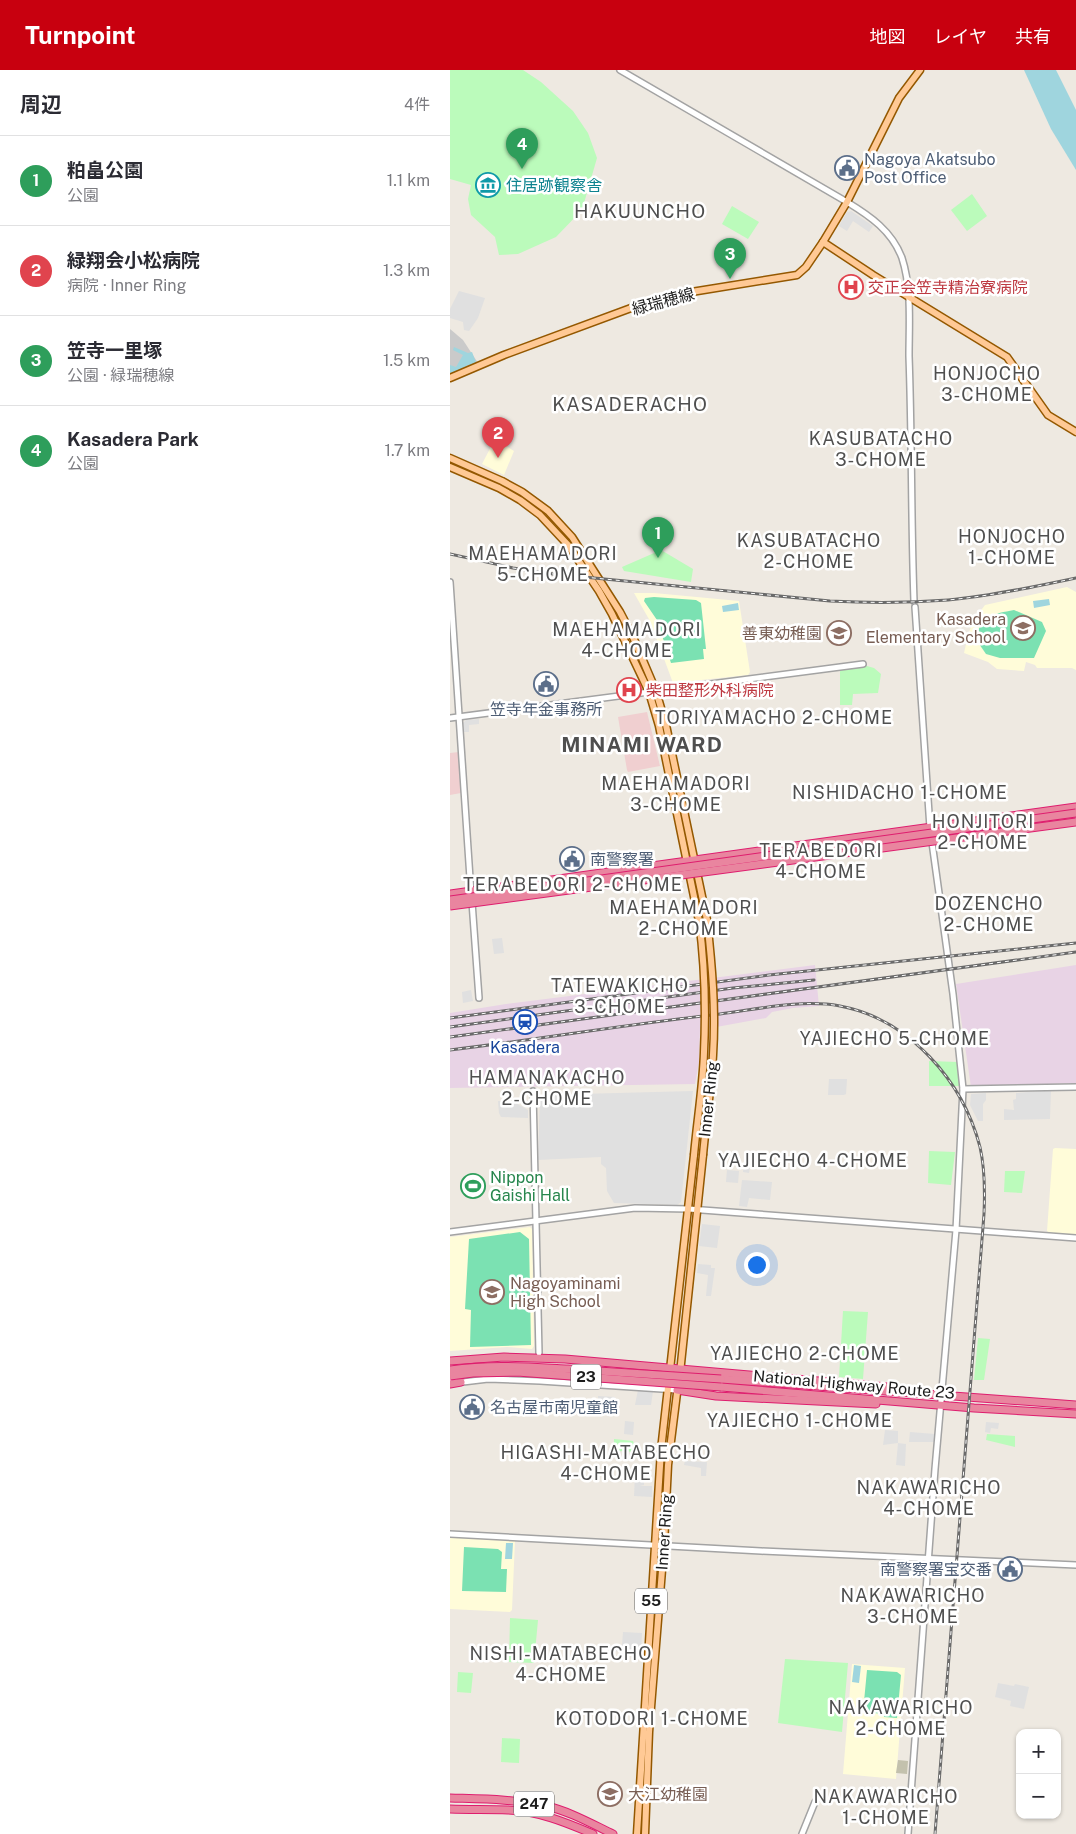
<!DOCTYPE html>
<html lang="ja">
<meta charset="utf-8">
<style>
body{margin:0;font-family:"Public Sans","Noto Sans JP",sans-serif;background:#f7f7f7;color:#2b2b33}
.controls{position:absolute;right:15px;bottom:15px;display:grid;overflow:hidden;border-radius:10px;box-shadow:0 1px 4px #0004}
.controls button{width:45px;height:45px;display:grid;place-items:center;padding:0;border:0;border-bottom:1px solid #e1e1e2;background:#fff;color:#2b2b33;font:25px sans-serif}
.you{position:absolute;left:306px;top:1194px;width:18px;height:18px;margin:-12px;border:4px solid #fff;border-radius:50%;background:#1a73e8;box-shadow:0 0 0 8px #1a73e833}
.badge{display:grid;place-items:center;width:32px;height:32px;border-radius:50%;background:#c8000f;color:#fff;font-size:16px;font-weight:700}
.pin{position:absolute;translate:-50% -41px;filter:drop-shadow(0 1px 2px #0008)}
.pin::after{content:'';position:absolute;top:26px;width:18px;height:15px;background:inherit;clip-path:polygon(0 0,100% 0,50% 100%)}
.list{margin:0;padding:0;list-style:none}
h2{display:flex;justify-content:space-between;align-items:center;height:65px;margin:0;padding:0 20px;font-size:21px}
h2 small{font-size:16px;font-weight:400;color:#7c7c81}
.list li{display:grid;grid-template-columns:32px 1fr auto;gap:15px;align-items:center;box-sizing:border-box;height:90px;padding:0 20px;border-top:1px solid #e1e1e2}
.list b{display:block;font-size:19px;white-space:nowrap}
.list p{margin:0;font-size:16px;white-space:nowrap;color:#7c7c81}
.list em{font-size:16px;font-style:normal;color:#7c7c81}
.map{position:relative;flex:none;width:626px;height:1764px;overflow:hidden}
header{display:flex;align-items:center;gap:30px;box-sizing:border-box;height:70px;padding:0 25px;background:#c8000f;color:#fff}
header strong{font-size:24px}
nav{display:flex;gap:28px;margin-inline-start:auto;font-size:18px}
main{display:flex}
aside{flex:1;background:#fff}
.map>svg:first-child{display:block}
</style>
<header>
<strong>Turnpoint</strong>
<nav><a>地図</a><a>レイヤ</a><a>共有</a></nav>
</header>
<main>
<aside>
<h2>周辺<small>4件</small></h2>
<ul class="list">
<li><span class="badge" style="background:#2e9e5b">1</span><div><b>粕畠公園</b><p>公園</p></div><em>1.1 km</em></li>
<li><span class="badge" style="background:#e0444e">2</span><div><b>緑翔会小松病院</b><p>病院 · Inner Ring</p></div><em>1.3 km</em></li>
<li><span class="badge" style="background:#2e9e5b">3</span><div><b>笠寺一里塚</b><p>公園 · 緑瑞穂線</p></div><em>1.5 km</em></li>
<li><span class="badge" style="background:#2e9e5b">4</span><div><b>Kasadera Park</b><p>公園</p></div><em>1.7 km</em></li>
</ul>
</aside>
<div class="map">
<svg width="626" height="1764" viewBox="0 0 626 1764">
<rect width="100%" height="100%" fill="#eee9e1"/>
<g fill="#f0cfd0">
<path d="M197,642L210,696L178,702L177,700L168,647Z"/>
<path d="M9,682L11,723L0,725V683Z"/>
</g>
<g fill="#e8d3e5">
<path d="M365,895L369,936L343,938L322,942L316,948L250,960L249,992L245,1014L0,1018V943L56,934Z"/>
<path d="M626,895V1013L521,1017L506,914Z"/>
</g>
<g fill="#fffcd9">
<path d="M45,369L64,381L54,405L32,394Z"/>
<path d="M617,517L626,522V600L622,598H587L585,595L576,592L574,601L547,599L538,592L514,583L518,565L523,551L535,535Z"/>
<path d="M184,523H204L289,531L300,602L298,605L223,613L200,551Z"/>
<path d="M605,1078L626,1079V1165L599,1163L597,1161L603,1079Z"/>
<path d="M80,1157L82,1159L84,1276L82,1279L57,1277L0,1281V1167Z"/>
<path d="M0,1467L65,1471L62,1540L60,1542L0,1539Z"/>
<path d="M402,1594L455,1598L446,1709L393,1704Z"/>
</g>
<path fill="#cacaca" d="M0,259L13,270L28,293L0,304Z"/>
<path fill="#c3c1ad" d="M448,1690L458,1691L457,1704L446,1703Z"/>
<g fill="#bbfbbb">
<path d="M0,0H73L91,12L123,41L138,63L147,88L132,140L106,167L68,184L49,185L45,167L21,145L18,129L21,115L0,109Z"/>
<path d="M522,124L537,146L517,161L501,140Z"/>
<path d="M282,136L309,152L298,169L272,154Z"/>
<path d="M211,480L243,499L241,512L174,501L172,497Z"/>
<path d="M417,596L424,598L431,604L428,623L403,624L402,635H390V600Z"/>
<path d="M479,991L508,992L511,1016H479Z"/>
<path d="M479,1081L505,1082L501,1115L478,1113Z"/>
<path d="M555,1101H575L572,1123L554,1122Z"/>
<path d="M393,1241L418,1242L413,1309L389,1307Z"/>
<path d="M528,1268L540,1269L534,1310H524Z"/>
<path d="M537,1364L565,1366V1377L536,1370Z"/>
<path d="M164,1369L183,1371L185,1378L184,1382L169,1381L164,1374Z"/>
<path d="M60,1548L88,1550L84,1593L59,1592Z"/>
<path d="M335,1589L398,1593L392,1662L328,1653Z"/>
<path d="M8,1602L23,1603L21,1623L7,1622Z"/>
<path d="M52,1668L70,1669L69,1693L51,1692Z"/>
</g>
<g fill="#7be1b2">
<path d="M204,527L246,530L251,533L256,579H253L254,589L221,593L207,550L194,531L195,528Z"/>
<path d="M564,540L592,552L596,561L584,588H550L536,584L525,568C533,545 543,544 564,540Z"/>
<path d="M70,1162L79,1169L81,1275L20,1277L21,1240L15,1239L19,1169Z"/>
<path d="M14,1477L48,1479L52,1482L51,1499H57L56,1522L12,1521Z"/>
<path d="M417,1600L447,1602L451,1605L447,1648L434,1647V1644L413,1642Z"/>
</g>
<g fill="#e0e0e0">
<path d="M401,141L423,156L419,162L403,151L397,161L389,156L397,142Z"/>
<path d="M9,221L35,228L28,248L19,261L14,260L13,252L0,248V239Z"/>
<path d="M29,649V654L19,655V662H14L13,653L16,650Z"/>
<path d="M52,868L54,883L44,884L42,869Z"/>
<path d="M21,920L23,931L13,933L12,922Z"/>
<path d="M379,1009H397L396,1024L394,1025H378Z"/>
<path d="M601,1020L600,1049L554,1050V1039L564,1040L563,1030L566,1029V1023Z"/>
<path d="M243,1021L231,1132L227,1135L164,1133L157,1121L156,1098L151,1094V1087L88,1090L90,1028L91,1025Z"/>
<path d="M536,1023V1030L533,1034V1051H528L520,1035L521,1024Z"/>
<path d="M48,1031L64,1032L78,1040V1048L51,1047L49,1043Z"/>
<path d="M295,1085L305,1087L303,1097H300L299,1103L293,1102Z"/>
<path d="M277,1100L289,1101L288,1113L276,1112Z"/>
<path d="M292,1110L322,1112L320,1130L299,1128L297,1137L289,1136Z"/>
<path d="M252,1154L270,1156L267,1178L249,1176Z"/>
<path d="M248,1194L261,1195V1198H265L261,1226H256L258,1205L247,1203Z"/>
<path d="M188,1320L203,1321L201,1335H185Z"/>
<path d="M148,1326L165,1327L164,1334L148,1333Z"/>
<path d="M175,1351L184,1352L183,1365L174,1364Z"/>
<path d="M536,1352L549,1353L548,1359L541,1358L540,1363L535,1362Z"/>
<path d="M435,1360L448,1361V1373L456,1374L455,1396L446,1395L448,1373L433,1375Z"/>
<path d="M460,1362L485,1364L484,1372H459Z"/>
<path d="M235,1391L257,1392L256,1406H251V1398L234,1395Z"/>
<path d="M185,1404L194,1405V1415L190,1416H202V1427L184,1426Z"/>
<path d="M173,1562L192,1563L191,1583L161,1581V1575H172Z"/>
<path d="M548,1613L564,1616L565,1614L579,1617L574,1639L560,1636L561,1631L545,1627Z"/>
</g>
<g fill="#9fd5de">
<path d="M574,0H606L626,40V100L601,59Z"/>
<path d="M4,277L18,283L22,282L27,295L21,296L17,295L15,299L0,303V295L6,297L13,285L3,280Z"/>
<path d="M599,529L600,535L584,538L583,531Z"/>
<path d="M288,533L289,540L273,542L272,536Z"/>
<path d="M56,1473H63L62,1489H55Z"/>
<path d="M404,1595L411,1596L409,1613L402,1612Z"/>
</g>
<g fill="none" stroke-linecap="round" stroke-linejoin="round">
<defs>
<g id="minor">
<path d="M170,0L397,132C420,146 442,161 452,188C462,219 459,254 459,286C462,368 461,449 464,531"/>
<path d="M0,512L21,823"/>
<path d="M0,648L413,594"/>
<path d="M22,832L29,928"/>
<path d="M513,1019L626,1017"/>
<path d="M83,1021L89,1283"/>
<path d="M0,1162L185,1138L239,1139L626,1168"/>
<path d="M0,1310L13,1312L38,1309L90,1311L227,1320"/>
<path d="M0,1464L311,1481L626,1495"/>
<path d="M352,1764L365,1732"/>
<path d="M458,1764L485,1399L506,1160L513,1019L503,924L480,758L465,537"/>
</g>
<g id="major">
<path d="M373,172L423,205L557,287L598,345L626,362"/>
<path d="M0,308L54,285L200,231L229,224L347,205L356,197L373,172L397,132L449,28L470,0"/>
<path d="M0,388L52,411L72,422L98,441L122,467L170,542L183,567L206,621L216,655L257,850"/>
<path d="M0,397L49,418L70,430L90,445L118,475L149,521L162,544L199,622L209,656L249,851"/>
<path d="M230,1303L253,1085"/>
<path d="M187,1764L211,1380L244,1085"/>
<path d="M195,1764L199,1662L214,1475L218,1395L228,1315"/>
</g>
<g id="highway">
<path d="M543,759L626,747"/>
<path d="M0,824L626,737"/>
<path d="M0,1291L54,1287L115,1289L437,1317L441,1322"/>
<path d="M271,1309L626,1335"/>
<path d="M0,1314L11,1312"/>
<path d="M271,1317L524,1338L626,1344"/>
<path d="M227,1320L266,1326L426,1334"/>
<path d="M0,1728C31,1729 65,1729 96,1736C119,1741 142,1754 163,1764"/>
<path d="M0,1739C19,1740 39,1739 58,1740C88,1741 115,1752 143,1764"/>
</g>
</defs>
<use href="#minor" stroke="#a3a3a3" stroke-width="8"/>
<use href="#major" stroke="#945800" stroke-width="9"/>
<use href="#highway" stroke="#de1d6e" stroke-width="9"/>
<use href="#minor" stroke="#fff" stroke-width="5"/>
<use href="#major" stroke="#ffc995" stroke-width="6"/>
<use href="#highway" stroke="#e9859f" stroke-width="7"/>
<defs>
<g id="rail">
<path d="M0,484L63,498L103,504L380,531C419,533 458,533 498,530C541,526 584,517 626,508"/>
<path d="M0,948L319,905L626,873"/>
<path d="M0,957L283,918L364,910"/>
<path d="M0,967L626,882"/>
<path d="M0,980C90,969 180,954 270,944C309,939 352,929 390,936C459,949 513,1011 530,1077C535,1099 535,1122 534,1144L485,1764"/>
</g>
</defs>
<use href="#rail" stroke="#6a6a6a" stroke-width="3"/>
<use href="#rail" stroke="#fff" stroke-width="1" stroke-dasharray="4" stroke-linecap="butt"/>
<defs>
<g id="major-bridge">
<path d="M244,1085C247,1051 253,1016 254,982C256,938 255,895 249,851"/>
<path d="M253,1085C256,1052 261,1019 263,985C266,940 262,895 257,850"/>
</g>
<g id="highway-bridge">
<path d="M0,830L626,743"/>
<path d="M0,836L626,752"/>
<path d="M0,1300C39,1294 79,1297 118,1299C169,1302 220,1306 271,1309"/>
<path d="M0,1306L23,1303L67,1302L271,1317"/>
</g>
</defs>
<use href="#major-bridge" stroke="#945800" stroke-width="9" stroke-linecap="butt"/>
<use href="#highway-bridge" stroke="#de1d6e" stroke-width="9" stroke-linecap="butt"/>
<use href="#major-bridge" stroke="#ffc995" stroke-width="6"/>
<use href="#highway-bridge" stroke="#e9859f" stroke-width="7"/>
</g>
<defs>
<symbol id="civic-ring" viewBox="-11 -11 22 22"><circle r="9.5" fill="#fff" stroke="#5c6f8a" stroke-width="1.5"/><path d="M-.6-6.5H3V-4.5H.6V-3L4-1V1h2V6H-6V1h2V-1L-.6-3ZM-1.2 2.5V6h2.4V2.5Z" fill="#5c6f8a"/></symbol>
<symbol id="museum-ring" viewBox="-11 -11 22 22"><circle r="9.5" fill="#fff" stroke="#0f9aa8" stroke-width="1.5"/><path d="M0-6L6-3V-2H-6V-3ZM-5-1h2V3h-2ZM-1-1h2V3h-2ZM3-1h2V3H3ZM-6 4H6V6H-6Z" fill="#0f9aa8"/></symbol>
<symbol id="hospital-ring" viewBox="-11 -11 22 22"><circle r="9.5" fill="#fff" stroke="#e0444e" stroke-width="1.5"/><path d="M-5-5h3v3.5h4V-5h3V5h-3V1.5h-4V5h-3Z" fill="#e0444e"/></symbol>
<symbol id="school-ring" viewBox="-11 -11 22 22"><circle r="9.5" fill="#fff" stroke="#8d6e63" stroke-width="1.5"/><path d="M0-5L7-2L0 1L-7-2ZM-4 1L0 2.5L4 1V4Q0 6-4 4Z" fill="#8d6e63"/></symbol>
<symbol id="station-ring" viewBox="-11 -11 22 22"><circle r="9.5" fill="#fff" stroke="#1a4fb4" stroke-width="1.5"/><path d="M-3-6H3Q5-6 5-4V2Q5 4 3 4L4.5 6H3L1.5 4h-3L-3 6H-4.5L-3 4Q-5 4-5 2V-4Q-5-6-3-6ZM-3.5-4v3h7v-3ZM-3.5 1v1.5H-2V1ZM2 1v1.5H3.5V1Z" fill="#1a4fb4"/></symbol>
<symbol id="stadium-ring" viewBox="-11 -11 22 22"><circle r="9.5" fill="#fff" stroke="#2e9e5b" stroke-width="1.5"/><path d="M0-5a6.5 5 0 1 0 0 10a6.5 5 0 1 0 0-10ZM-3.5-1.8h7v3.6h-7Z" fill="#2e9e5b"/></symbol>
</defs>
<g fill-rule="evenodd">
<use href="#civic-ring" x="383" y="84" width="28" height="28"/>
<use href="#museum-ring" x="24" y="101" width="28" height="28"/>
<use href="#hospital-ring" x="387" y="203" width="28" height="28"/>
<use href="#school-ring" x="559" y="544" width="28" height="28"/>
<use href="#school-ring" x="375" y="549" width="28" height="28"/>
<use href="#civic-ring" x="82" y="600" width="28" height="28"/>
<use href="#hospital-ring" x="165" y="606" width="28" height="28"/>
<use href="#civic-ring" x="108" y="775" width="28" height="28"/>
<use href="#station-ring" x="61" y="938" width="28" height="28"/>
<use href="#stadium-ring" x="9" y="1102" width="28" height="28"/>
<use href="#school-ring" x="28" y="1208" width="28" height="28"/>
<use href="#civic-ring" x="8" y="1323" width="28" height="28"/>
<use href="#civic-ring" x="546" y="1485" width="28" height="28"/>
<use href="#school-ring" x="146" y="1710" width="28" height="28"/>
</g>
<g text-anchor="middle" stroke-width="5" stroke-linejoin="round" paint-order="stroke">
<g fill="#fff" stroke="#606060" stroke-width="1">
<rect x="121" y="1294.5" width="30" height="25" rx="4"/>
<rect x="185" y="1518.5" width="32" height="25" rx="4"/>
<rect x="64" y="1721.5" width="40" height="25" rx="4"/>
</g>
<g font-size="15" font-weight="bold" fill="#1c1c1c">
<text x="136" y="1312">23</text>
<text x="201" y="1536">55</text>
<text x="84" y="1739">247</text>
</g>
<g font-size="16" fill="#4e5e75" stroke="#fff" text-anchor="start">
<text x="414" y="95">Nagoya Akatsubo<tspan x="414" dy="18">Post Office</tspan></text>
<text x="96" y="645" text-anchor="middle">笠寺年金事務所</text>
<text x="140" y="795">南警察署</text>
<text x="40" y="1343">名古屋市南児童館</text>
<text x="542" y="1505" text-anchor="end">南警察署宝交番</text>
</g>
<g font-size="16" fill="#0d838f" stroke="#fff" text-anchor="start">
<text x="56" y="121">住居跡観察舎</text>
</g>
<g font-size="16" fill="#be3a42" stroke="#fff" text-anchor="start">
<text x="418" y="223">交正会笠寺精治寮病院</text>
<text x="196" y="626">柴田整形外科病院</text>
</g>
<g font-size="16" fill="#1c1c1c" stroke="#fff">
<text transform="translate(213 231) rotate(-15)" y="6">緑瑞穂線</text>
<text transform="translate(258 1029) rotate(-84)" y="6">Inner Ring</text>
<text transform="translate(404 1314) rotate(5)" y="6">National Highway Route 23</text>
<text transform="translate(214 1462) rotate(-86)" y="6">Inner Ring</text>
</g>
<g font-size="16" fill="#785e54" stroke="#fff" text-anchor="end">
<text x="556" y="555">Kasadera<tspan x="556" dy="18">Elementary School</tspan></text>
<text x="372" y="569">善東幼稚園</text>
<text x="60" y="1219" text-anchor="start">Nagoyaminami<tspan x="60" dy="18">High School</tspan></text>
<text x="178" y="1730" text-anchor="start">大江幼稚園</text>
</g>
<g font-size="16" fill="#164399" stroke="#fff">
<text x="75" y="983">Kasadera</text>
</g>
<g font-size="16" fill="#27864d" stroke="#fff" text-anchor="start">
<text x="40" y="1113">Nippon<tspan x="40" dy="18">Gaishi Hall</tspan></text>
</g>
<g font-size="18" letter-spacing="1" fill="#4f4f4f" stroke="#fff">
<text x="537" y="310">HONJOCHO<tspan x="537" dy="21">3-CHOME</tspan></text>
<text x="431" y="375">KASUBATACHO<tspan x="431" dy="21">3-CHOME</tspan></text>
<text x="562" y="473">HONJOCHO<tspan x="562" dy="21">1-CHOME</tspan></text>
<text x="359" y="477">KASUBATACHO<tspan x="359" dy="21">2-CHOME</tspan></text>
<text x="93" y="490">MAEHAMADORI<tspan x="93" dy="21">5-CHOME</tspan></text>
<text x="177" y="566">MAEHAMADORI<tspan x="177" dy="21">4-CHOME</tspan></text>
<text x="324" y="654">TORIYAMACHO 2-CHOME</text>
<text x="226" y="720">MAEHAMADORI<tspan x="226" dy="21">3-CHOME</tspan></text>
<text x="450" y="729">NISHIDACHO 1-CHOME</text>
<text x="533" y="758">HONJITORI<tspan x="533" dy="21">2-CHOME</tspan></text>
<text x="371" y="787">TERABEDORI<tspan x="371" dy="21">4-CHOME</tspan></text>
<text x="123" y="821">TERABEDORI 2-CHOME</text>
<text x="539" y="840">DOZENCHO<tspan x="539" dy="21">2-CHOME</tspan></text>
<text x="234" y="844">MAEHAMADORI<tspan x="234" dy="21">2-CHOME</tspan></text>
<text x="170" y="922">TATEWAKICHO<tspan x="170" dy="21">3-CHOME</tspan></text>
<text x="445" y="975">YAJIECHO 5-CHOME</text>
<text x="97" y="1014">HAMANAKACHO<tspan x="97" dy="21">2-CHOME</tspan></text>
<text x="363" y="1097">YAJIECHO 4-CHOME</text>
<text x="355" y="1290">YAJIECHO 2-CHOME</text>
<text x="350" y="1357">YAJIECHO 1-CHOME</text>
<text x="156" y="1389">HIGASHI-MATABECHO<tspan x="156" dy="21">4-CHOME</tspan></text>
<text x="479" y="1424">NAKAWARICHO<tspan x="479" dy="21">4-CHOME</tspan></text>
<text x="463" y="1532">NAKAWARICHO<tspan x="463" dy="21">3-CHOME</tspan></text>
<text x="111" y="1590">NISHI-MATABECHO<tspan x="111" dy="21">4-CHOME</tspan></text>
<text x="451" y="1644">NAKAWARICHO<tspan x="451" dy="21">2-CHOME</tspan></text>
<text x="202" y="1655">KOTODORI 1-CHOME</text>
<text x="436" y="1733">NAKAWARICHO<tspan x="436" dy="21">1-CHOME</tspan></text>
</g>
<g font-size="19" letter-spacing="1" fill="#4f4f4f" stroke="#fff">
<text x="190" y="148">HAKUUNCHO</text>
<text x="180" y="341">KASADERACHO</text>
</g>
<g font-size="21" font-weight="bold" letter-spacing="1" fill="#4f4f4f" stroke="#fff">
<text x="192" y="682">MINAMI WARD</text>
</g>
</g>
</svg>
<div class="controls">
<button>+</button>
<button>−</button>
</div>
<div class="you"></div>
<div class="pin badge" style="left:208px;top:488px;background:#2e9e5b">1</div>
<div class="pin badge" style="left:48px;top:388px;background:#e0444e">2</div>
<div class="pin badge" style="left:280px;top:209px;background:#2e9e5b">3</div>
<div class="pin badge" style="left:72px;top:99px;background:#2e9e5b">4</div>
</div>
</main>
